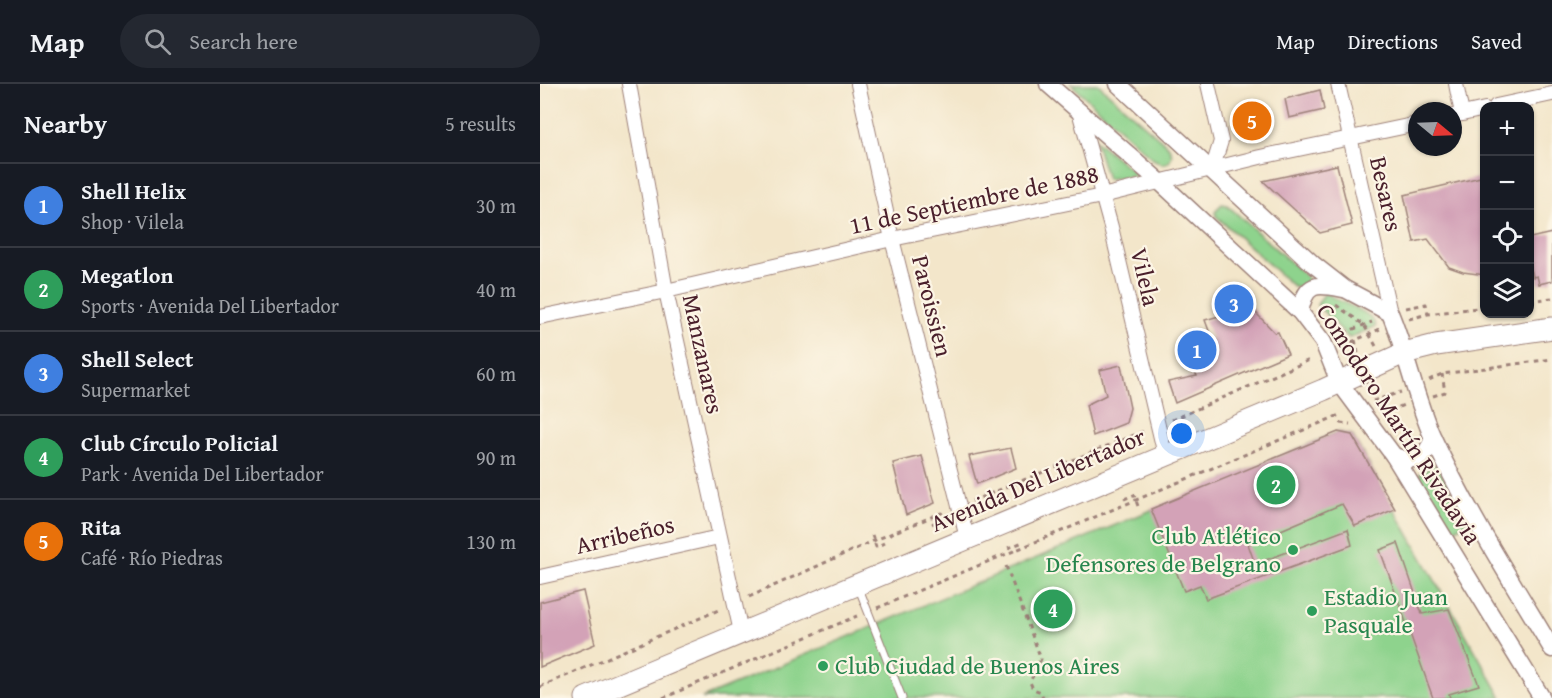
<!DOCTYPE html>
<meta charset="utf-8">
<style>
body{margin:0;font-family:"Gentium Book Plus",serif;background:#242831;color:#f1f3f6}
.controls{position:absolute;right:18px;top:18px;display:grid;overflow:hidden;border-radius:12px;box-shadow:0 2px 4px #0004}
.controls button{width:54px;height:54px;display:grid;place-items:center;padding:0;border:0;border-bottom:2px solid #363941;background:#171b24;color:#f1f3f6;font:30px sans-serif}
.compass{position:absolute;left:868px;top:18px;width:54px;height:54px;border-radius:50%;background:#171b24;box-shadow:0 2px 4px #0004;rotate:109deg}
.you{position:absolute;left:642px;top:350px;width:21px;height:21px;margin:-15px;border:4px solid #fff;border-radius:50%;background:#1a73e8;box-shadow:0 0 0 9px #1a73e833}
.badge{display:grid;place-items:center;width:39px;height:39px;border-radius:50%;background:#b45309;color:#fff;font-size:20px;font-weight:700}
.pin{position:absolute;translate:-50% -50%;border:3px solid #fff;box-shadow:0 2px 6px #0006}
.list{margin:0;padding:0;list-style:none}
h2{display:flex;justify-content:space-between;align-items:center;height:78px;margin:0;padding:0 24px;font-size:26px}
h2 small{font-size:20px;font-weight:400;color:#9ea1a6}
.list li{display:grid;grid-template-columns:39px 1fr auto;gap:18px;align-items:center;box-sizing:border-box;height:84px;padding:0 24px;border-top:2px solid #363941}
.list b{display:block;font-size:22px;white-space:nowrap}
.list p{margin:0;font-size:20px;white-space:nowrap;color:#9ea1a6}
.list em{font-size:20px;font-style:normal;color:#9ea1a6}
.icon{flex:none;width:33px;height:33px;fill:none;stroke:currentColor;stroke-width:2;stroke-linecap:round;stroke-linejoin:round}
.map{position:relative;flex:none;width:1012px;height:614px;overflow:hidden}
header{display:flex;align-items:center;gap:36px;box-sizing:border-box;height:84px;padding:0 30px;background:#171b24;border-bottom:2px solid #363941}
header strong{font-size:28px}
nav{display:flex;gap:33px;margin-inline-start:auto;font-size:21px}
.search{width:420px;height:54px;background:#242831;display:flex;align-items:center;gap:15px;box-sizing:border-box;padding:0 21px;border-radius:33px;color:#9ea1a6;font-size:22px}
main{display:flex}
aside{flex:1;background:#171b24}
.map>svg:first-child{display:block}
</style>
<header>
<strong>Map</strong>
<div class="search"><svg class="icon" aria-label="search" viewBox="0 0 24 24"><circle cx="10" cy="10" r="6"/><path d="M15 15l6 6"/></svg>Search here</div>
<nav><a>Map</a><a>Directions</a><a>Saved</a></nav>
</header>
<main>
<aside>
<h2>Nearby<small>5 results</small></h2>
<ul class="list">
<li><span class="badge" style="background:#3f7fe0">1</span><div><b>Shell Helix</b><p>Shop · Vilela</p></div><em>30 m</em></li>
<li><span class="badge" style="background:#2e9e5b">2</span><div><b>Megatlon</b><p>Sports · Avenida Del Libertador</p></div><em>40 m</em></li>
<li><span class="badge" style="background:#3f7fe0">3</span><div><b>Shell Select</b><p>Supermarket</p></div><em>60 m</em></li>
<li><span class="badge" style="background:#2e9e5b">4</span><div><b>Club Círculo Policial</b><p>Park · Avenida Del Libertador</p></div><em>90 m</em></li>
<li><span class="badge" style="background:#e8710a">5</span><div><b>Rita</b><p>Café · Río Piedras</p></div><em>130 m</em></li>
</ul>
</aside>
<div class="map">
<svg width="1012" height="614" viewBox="0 0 1012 614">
<rect width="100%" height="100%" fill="#fcf5e5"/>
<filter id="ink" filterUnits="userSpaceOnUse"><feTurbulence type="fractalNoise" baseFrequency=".0167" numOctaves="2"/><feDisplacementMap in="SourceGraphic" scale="12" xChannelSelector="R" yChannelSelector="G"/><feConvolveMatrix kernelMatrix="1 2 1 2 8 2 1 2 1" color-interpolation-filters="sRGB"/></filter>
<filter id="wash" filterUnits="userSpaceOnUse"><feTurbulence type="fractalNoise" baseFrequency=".008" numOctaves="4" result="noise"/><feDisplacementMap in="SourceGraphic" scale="24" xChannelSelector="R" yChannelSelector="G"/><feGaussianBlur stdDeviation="1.35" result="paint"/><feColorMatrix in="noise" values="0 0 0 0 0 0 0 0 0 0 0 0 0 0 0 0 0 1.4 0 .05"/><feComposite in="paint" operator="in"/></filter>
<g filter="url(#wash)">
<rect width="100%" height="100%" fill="#f3e6ca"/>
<g fill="#8ed38d" stroke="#6c795c" stroke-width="1.5">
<path d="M531,0H558L629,63L632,71L629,78L622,80L613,75Z"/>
<path d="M555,56L597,91L567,95Z"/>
<path d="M682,120L687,121L767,193V197L759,204L754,203L676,132L675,127Z"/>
<path d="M784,210H788C802,221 832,226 836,242L809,254L777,221Z"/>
<path d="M798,348L812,351L962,614H162Z"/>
<path d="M897,380L928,438L909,449L879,390Z"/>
</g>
<g id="blocks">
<g fill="#d3a2b7">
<path d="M780,6L784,26L749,34L745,15Z"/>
<path d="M797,81L812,141L780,149L723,97Z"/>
<path d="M945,92V191L923,188L909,183L888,155L874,158L864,111Z"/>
<path d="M1012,149V197L999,200L997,192L993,193L990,177V154Z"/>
<path d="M692,205L713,226L714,225L717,230L735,249L738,248L748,270L635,319L628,298L657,292L643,261L672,255L665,236L686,230L677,210Z"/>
<path d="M581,281L590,324L586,339L553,352L546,321L566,311L560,286Z"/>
<path d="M798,348L812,351L855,425L815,442L802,420L708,460L715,480L808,445L812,461L666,515L660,501L644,507L611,425Z"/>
<path d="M471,364L476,384L437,400L429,372Z"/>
<path d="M382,372L395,419L366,431L353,379Z"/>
<path d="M858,459L882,530L909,525L939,601L909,610L910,614H893L840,466Z"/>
<path d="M43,507L55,560L0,583V518Z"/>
</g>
</g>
</g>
<g filter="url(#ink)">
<use href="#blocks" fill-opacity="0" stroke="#9e827a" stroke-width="1.5"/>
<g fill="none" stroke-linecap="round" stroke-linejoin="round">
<defs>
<path id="service" d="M318,502L362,614"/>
<g id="minor">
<path d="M89,0L126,207L201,548"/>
<path d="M318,0L352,155L427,454"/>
<path d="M668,0L681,57L672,86"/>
<path d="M798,0L850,229"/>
<path d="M916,0L922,30"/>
<path d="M956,22L1012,10"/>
<path d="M539,27L571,143L625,371"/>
<path d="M913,32L945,25"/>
<path d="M0,233L126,207L352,155L562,112L720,73L877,40"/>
<path d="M0,493L179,453"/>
</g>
<g id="tertiary">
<path d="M508,0L620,98L760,228L783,258L799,298L854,372L1002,614"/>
<path d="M578,0L773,180L805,205L850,229C867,270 875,314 893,354C927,427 971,496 1012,565"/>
<path d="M760,228C766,197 777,200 804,205"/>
<path d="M854,372C876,379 885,376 893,354"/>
</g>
<path id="primary" d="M46,614L783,306L864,269L896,261L1012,244"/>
</defs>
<use href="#service" stroke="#9e827a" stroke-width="9"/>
<use href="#minor" stroke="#9e827a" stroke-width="16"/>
<use href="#tertiary" stroke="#9e827a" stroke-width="19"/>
<use href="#primary" stroke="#9e827a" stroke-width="23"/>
<g stroke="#9e827a" stroke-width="3" stroke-dasharray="4.5 4.5" stroke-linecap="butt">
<path d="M990,217L1012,214"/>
<path d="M796,221L824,241L836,262"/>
<path d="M866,224L886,220L888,230"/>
<path d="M869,235L888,230L945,223"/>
<path d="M796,252L832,238"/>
<path d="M815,256L818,269"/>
<path d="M803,262L840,245"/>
<path d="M889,296L902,290L1012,275"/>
<path d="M893,312L905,308L902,290"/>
<path d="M833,317L861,308"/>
<path d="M842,330L864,321"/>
<path d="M632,336L772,275"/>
<path d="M800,339L810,340"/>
<path d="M584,415L594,411L599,425"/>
<path d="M432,417L604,347"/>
<path d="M392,440L399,436"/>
<path d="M332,451L336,463L344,459"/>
<path d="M468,464L483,458"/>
<path d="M466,482L501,575L490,598L493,605L501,608L503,614"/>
<path d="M209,513L333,457L406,427"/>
<path d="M337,524L802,330"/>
<path d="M0,603L181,525"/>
<path d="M123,614L317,532"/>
</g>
<use href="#service" stroke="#fff" stroke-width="7"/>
<use href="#minor" stroke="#fff" stroke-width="14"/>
<use href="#tertiary" stroke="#fff" stroke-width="16"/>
<use href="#primary" stroke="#fff" stroke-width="21"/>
</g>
</g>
<g fill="#2e9e5b" stroke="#fcf5e5" stroke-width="2">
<circle cx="753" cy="466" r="6"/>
<circle cx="772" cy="527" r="6"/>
<circle cx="283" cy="582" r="6"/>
</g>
<g text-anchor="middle" stroke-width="4.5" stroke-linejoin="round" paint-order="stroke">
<g font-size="24" fill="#4a1f2b" stroke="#fcf5e5">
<text transform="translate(846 110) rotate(77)" y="8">Besares</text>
<text transform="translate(434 116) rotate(-12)" y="8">11 de Septiembre de 1888</text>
<text transform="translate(605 193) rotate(77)" y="8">Vilela</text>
<text transform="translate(392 222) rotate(76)" y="8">Paroissien</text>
<text transform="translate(163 270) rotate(78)" y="8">Manzanares</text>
<text transform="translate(859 340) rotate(57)" y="8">Comodoro Martín Rivadavia</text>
<text transform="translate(498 396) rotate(-23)" y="8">Avenida Del Libertador</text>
<text transform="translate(85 451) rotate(-13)" y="8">Arribeños</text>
</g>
<g font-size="24" fill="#27864d" stroke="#fcf5e5" text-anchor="start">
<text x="741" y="460" text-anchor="end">Club Atlético<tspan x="741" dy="28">Defensores de Belgrano</tspan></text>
<text x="784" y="521">Estadio Juan<tspan x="784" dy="28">Pasquale</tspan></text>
<text x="295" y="590">Club Ciudad de Buenos Aires</text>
</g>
</g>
</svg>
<div class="controls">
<button>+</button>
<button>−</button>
<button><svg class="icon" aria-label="locate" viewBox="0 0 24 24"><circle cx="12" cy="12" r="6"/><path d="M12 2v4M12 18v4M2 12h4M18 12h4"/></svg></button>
<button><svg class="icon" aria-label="layers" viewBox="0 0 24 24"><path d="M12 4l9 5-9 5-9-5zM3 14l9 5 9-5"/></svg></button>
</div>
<svg class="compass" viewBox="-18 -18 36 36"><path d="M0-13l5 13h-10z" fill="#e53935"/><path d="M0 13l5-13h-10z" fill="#9ea1a6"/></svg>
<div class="you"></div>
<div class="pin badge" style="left:657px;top:266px;background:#3f7fe0">1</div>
<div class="pin badge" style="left:736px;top:401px;background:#2e9e5b">2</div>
<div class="pin badge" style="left:694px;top:220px;background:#3f7fe0">3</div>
<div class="pin badge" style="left:513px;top:525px;background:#2e9e5b">4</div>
<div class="pin badge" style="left:712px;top:37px;background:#e8710a">5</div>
</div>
</main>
